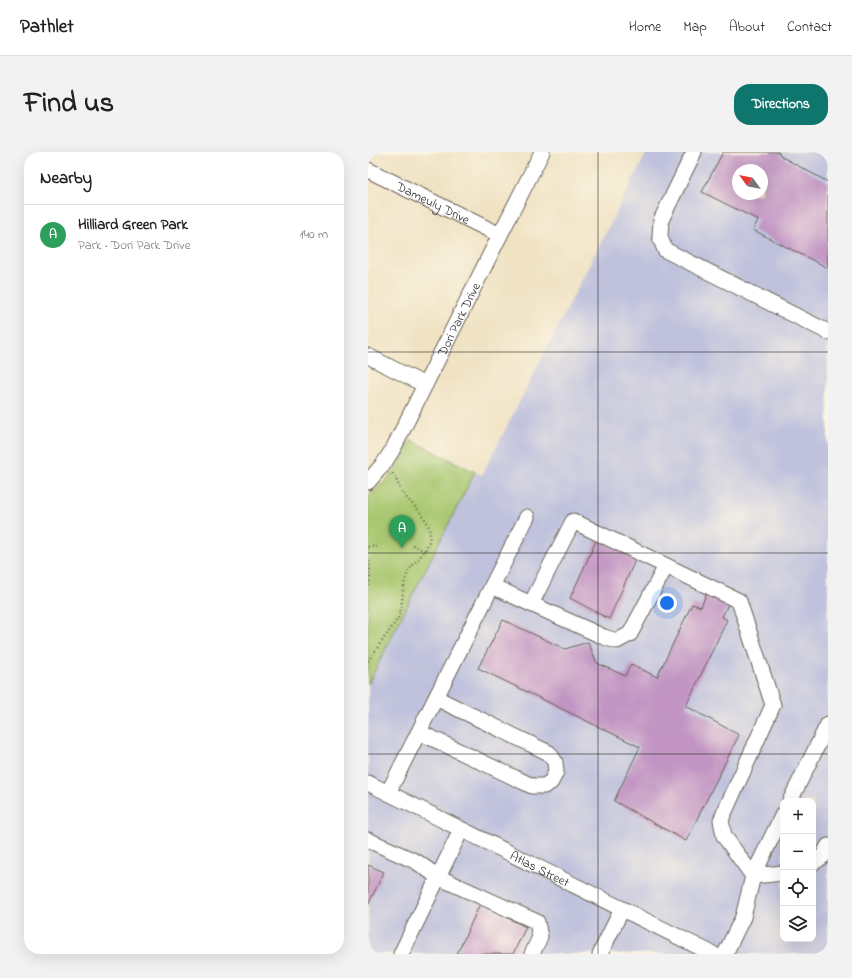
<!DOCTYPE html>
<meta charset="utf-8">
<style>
body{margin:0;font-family:"Indie Flower",sans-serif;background:#f2f2f2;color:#202124}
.controls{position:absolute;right:12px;bottom:12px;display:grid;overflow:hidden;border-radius:8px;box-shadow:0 4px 16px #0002}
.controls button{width:36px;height:36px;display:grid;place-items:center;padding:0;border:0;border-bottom:1px solid #e0e0e0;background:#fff;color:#202124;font:20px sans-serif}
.compass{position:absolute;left:364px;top:12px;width:36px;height:36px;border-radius:50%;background:#fff;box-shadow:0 4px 16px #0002;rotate:303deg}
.you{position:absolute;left:299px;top:451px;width:14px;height:14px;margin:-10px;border:3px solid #fff;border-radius:50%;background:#1a73e8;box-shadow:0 0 0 6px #1a73e833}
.badge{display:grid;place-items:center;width:26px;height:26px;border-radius:50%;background:#0f766e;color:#fff;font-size:13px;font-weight:700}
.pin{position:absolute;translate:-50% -33px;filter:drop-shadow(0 1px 2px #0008)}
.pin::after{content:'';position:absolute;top:21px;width:14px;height:12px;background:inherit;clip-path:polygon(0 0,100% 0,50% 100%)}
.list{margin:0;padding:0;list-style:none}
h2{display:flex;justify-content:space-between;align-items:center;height:52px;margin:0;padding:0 16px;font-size:17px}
h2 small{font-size:13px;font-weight:400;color:#757577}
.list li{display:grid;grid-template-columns:26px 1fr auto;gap:12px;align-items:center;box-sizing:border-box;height:60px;padding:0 16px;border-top:1px solid #e0e0e0}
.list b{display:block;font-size:15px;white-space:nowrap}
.list p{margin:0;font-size:13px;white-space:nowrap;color:#757577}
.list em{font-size:13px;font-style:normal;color:#757577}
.icon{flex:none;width:22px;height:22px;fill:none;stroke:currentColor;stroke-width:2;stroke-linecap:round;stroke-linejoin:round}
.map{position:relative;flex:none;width:460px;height:802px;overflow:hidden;border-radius:16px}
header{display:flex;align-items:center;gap:24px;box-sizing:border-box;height:56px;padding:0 20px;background:#fff;border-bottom:1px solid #e0e0e0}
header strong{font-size:19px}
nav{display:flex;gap:22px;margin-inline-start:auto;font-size:14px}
.intro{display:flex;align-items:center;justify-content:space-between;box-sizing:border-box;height:96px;padding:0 24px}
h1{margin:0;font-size:28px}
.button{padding:10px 18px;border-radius:16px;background:#0f766e;color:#fff;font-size:14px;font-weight:700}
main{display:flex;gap:24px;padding:0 24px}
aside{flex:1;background:#fff;border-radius:16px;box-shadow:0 4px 16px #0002}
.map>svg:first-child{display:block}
</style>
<header>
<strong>Pathlet</strong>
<nav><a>Home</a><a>Map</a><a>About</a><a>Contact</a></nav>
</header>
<div class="intro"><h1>Find us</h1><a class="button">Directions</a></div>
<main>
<aside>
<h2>Nearby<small></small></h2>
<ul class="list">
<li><span class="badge" style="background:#2e9e5b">A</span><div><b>Hilliard Green Park</b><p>Park · Dori Park Drive</p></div><em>140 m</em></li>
</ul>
</aside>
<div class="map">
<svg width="460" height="802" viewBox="0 0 460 802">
<rect width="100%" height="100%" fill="#fcf5e5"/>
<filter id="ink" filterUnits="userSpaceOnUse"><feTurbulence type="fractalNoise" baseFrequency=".025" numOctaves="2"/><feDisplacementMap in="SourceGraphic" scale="8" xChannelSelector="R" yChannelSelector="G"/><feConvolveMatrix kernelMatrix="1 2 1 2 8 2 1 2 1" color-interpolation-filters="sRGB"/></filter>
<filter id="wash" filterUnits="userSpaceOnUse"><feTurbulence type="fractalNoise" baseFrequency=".012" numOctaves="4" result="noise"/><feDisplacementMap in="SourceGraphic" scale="16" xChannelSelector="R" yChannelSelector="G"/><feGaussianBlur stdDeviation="0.9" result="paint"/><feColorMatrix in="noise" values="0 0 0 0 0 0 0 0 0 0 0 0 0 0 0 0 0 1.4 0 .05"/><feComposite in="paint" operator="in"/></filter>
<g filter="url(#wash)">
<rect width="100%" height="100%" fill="#f0e2c3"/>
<path fill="#c0c2dd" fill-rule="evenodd" d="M279,0H460V802H0V532L42,448L107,320L114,323ZM370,18H394V42H370ZM415,649H445V787H415Z"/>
<path fill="#a8c76f" stroke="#627246" d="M43,288L107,320L42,448L0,532V344C21,329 32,311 43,288Z"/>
<g id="blocks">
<g fill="#c194c3" fill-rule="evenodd">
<path d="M355,0H410L414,5L460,30V116L385,78L390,68L334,40ZM370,18H394V42H370Z"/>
<path d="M229,387L268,406L241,467L202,446Z"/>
<path d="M339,440L361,450L354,465L359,468L318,554L371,583L318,689L246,649L272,595L110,516L135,468L197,497L220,490L229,511L257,524L263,512L289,525L324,452L333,455Z"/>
<path d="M0,713L16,720L0,753Z"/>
<path d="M112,752L158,775L145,802H89Z"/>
</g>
</g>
</g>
<g filter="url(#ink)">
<use href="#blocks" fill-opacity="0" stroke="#666156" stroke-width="1"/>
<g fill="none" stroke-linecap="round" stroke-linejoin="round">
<defs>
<g id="minor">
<path d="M326,0L293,68L292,85L297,98L460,180"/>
<path id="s1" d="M0,18L132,83"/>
<path d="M0,204L57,233"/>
<path id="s2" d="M0,330L16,311L25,297L132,83L174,0"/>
<path d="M124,434L159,365"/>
<path d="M163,452L236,485L249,489L262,482L298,414"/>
<path d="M51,580L164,634H176L183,630L188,620L187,610L181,601L68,546"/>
<path id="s3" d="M0,631L345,802"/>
<path d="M20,641L124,434L163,452L205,369L371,449L405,553L353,668L356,684L385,724L415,721"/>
<path d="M422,649L460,572"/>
<path d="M0,688L49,710L70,725L169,770L172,785L164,802"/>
<path d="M445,711L455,704L460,694"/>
<path d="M33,802L93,678"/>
<path d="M232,802L254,757"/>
<path d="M357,802L375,765L385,724L415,662"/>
</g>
</defs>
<use href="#minor" stroke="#666156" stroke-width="17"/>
<g stroke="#666156" stroke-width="2.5" stroke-dasharray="1 3" stroke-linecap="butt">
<path d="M45,393L57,399"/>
<path d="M0,395L11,394"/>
<path d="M0,405C2,415 3,424 0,435"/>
<path d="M0,509L31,465C35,452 34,434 39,423C43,412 54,405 59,395C70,370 47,358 34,340C29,333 30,328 24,321"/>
</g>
<use href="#minor" stroke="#fff" stroke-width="15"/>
</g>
</g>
<path fill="none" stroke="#1c1c1c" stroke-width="1" stroke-opacity="0.55" d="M230,0V802M0,200H460M0,401H460M0,602H460"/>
<g text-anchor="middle" stroke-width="3" stroke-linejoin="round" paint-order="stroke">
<g font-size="13" fill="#1c1c1c" stroke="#fcf5e5">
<text dy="5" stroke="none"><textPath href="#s1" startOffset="73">Dameuly Drive</textPath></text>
<text dy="5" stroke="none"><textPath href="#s2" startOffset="187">Dori Park Drive</textPath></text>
<text dy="5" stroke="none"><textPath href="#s3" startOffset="192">Atlas Street</textPath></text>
</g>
</g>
</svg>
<div class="controls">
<button>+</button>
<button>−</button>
<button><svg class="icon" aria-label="locate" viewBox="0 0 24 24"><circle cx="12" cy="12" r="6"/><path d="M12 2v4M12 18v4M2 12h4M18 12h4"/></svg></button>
<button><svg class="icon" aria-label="layers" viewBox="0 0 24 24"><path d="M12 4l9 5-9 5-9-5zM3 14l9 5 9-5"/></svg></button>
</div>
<svg class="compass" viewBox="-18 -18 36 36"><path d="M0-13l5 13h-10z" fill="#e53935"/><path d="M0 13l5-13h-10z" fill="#757577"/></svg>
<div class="you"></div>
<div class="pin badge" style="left:34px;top:396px;background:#2e9e5b">A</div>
</div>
</main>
